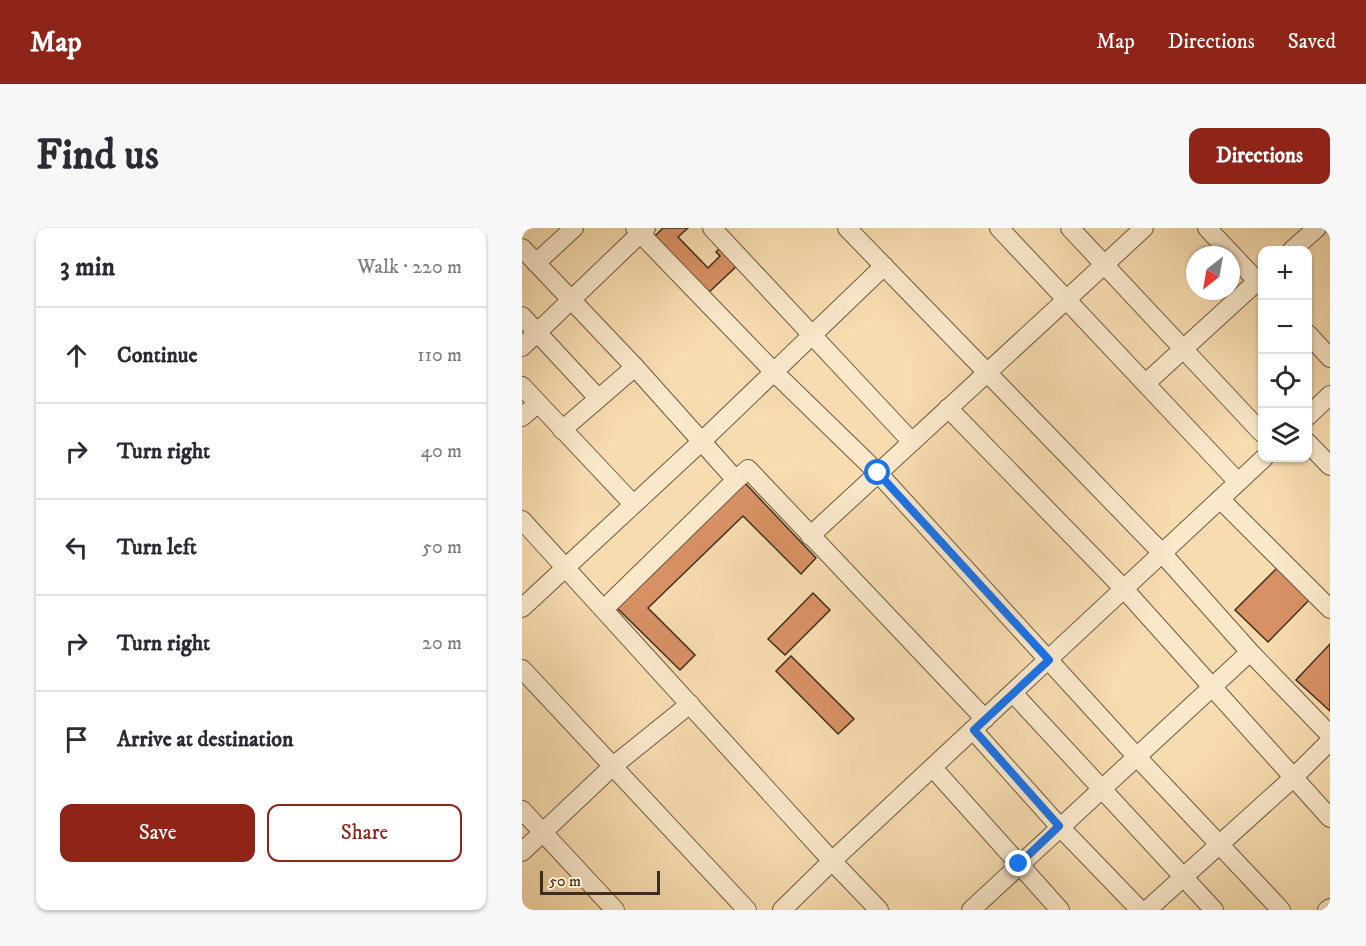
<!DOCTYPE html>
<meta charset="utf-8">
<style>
body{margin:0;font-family:"IM FELL DW Pica",serif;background:#f7f7f7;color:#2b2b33}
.controls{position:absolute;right:18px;top:18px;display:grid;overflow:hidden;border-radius:12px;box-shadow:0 2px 4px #0004}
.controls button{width:54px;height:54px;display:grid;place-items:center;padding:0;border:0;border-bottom:2px solid #e1e1e2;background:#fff;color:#2b2b33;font:30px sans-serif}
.compass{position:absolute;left:664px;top:18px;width:54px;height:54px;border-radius:50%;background:#fff;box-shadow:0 2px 4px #0004;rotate:211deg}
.scale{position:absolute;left:18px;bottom:15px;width:120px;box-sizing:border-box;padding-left:6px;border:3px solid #3e2f1c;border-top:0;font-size:16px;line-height:21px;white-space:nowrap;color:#3e2f1c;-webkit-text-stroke:4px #fae8cb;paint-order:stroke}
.stop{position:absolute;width:18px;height:18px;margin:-14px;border:4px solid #1a73e8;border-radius:50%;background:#fff}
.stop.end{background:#1a73e8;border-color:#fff;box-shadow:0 2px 6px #0008}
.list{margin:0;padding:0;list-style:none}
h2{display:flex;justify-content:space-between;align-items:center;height:78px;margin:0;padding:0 24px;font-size:26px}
h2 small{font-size:20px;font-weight:400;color:#7c7c81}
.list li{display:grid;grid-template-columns:39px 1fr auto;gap:18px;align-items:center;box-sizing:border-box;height:96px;padding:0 24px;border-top:2px solid #e1e1e2}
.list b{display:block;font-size:22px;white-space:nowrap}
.list em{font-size:20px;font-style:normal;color:#7c7c81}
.actions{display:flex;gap:12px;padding:18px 24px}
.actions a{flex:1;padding:14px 0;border:2px solid #8f2418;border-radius:12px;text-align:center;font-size:21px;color:#8f2418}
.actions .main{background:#8f2418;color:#fff}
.icon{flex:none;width:33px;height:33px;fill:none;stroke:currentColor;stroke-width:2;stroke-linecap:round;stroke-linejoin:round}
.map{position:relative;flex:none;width:808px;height:682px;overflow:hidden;border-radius:12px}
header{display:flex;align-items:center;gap:36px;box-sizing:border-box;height:84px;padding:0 30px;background:#8f2418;color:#fff}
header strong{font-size:28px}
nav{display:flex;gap:33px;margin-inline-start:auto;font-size:21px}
.intro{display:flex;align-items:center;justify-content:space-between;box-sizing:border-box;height:144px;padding:0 36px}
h1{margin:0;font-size:42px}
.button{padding:15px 27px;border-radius:12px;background:#8f2418;color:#fff;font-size:21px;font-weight:700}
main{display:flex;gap:36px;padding:0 36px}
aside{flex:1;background:#fff;border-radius:12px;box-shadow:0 2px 4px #0004}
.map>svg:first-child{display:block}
</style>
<header>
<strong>Map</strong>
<nav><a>Map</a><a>Directions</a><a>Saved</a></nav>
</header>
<div class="intro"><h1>Find us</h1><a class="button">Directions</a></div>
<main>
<aside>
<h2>3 min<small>Walk · 220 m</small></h2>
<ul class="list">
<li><svg class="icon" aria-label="ahead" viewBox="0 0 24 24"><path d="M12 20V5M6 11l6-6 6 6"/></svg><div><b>Continue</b></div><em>110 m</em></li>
<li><svg class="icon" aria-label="right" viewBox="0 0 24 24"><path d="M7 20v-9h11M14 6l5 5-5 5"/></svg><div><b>Turn right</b></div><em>40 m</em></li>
<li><svg class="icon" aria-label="left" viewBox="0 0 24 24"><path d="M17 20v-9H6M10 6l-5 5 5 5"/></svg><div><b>Turn left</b></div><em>50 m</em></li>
<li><svg class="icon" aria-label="right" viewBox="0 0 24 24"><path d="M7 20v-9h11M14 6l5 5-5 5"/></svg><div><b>Turn right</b></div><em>20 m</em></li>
<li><svg class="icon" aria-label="arrive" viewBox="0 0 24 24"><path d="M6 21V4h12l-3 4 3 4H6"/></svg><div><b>Arrive at destination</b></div></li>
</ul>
<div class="actions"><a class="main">Save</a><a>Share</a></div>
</aside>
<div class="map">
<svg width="808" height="682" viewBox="0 0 808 682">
<rect width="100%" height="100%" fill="#f7dcaf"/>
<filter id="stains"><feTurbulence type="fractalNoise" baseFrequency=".00333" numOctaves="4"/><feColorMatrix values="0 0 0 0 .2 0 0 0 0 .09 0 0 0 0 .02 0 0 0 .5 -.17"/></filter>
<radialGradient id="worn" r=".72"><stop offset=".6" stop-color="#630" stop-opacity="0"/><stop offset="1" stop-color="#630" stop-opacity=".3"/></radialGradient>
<g fill="#d89164" stroke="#3e2f1c" stroke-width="1.5">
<path d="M141,0H166L156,9L186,40L198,28L194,24L202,16L219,34L184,67L130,11Z"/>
<path d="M222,254L294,330L279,346L221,288L126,380L173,427L158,442L94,379Z"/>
<path d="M760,335L792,367L746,414L713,382Z"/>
<path d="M291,365L308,382L263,427L246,411Z"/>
<path d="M808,416V483L774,452Z"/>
<path d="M269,428L332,491L316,506L254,443Z"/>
</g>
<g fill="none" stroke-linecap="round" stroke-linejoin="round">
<defs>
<g id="minor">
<path d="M113,0L252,144L356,245L614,528L759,682"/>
<path d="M190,0L390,214"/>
<path d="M325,0L640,325L728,424L808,507"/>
<path d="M477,0L716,254"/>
<path d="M548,0L740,205"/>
<path d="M685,0L740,58"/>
<path d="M0,20L113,139L214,252L226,241L463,491"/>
<path d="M770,22L795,0"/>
<path d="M14,35L52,0"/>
<path d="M0,88L76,170"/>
<path d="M786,106L808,130"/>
<path d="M0,119L124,0"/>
<path d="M624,155L740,49"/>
<path d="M0,158L111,276"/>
<path d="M426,180L602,361L808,590"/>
<path d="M786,188L808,167"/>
<path d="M0,189L16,175"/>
<path d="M40,202L113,139"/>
<path d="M786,215L808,238"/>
<path d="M698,271L808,381"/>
<path d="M0,292L310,633L357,682"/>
<path d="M288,308L622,0"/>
<path d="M0,380L179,214L362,38"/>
<path d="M82,381L214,252"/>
<path d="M0,441L225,682"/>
<path d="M491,465L692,682"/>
<path d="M451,502L537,598L618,682"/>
<path d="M411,540L538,682"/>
<path d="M0,582L93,682"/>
<path d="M0,624L91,538L168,476"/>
<path d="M260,682L310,633L742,230"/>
<path d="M449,682L728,424"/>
<path d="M625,682L771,550L808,513"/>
<path d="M805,682L808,680"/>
</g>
</defs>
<use href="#minor" stroke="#6c5a41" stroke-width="20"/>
<use href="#minor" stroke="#fae8cb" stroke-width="18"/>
</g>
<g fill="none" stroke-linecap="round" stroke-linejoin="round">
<path stroke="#1a73e8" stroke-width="8" d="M356,245L527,432L452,502L537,598L497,636"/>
</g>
<rect width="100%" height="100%" filter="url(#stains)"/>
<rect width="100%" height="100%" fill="url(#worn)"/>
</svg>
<div class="controls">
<button>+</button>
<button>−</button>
<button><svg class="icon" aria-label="locate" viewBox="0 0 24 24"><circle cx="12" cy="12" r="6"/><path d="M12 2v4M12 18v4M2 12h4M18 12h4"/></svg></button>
<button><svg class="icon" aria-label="layers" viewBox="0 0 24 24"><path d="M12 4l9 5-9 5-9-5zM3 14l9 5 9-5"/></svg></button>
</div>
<svg class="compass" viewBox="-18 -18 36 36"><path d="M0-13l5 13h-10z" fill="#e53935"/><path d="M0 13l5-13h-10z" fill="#7c7c81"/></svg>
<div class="scale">50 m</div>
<div class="stop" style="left:356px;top:245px"></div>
<div class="stop end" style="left:497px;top:636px"></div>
</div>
</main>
